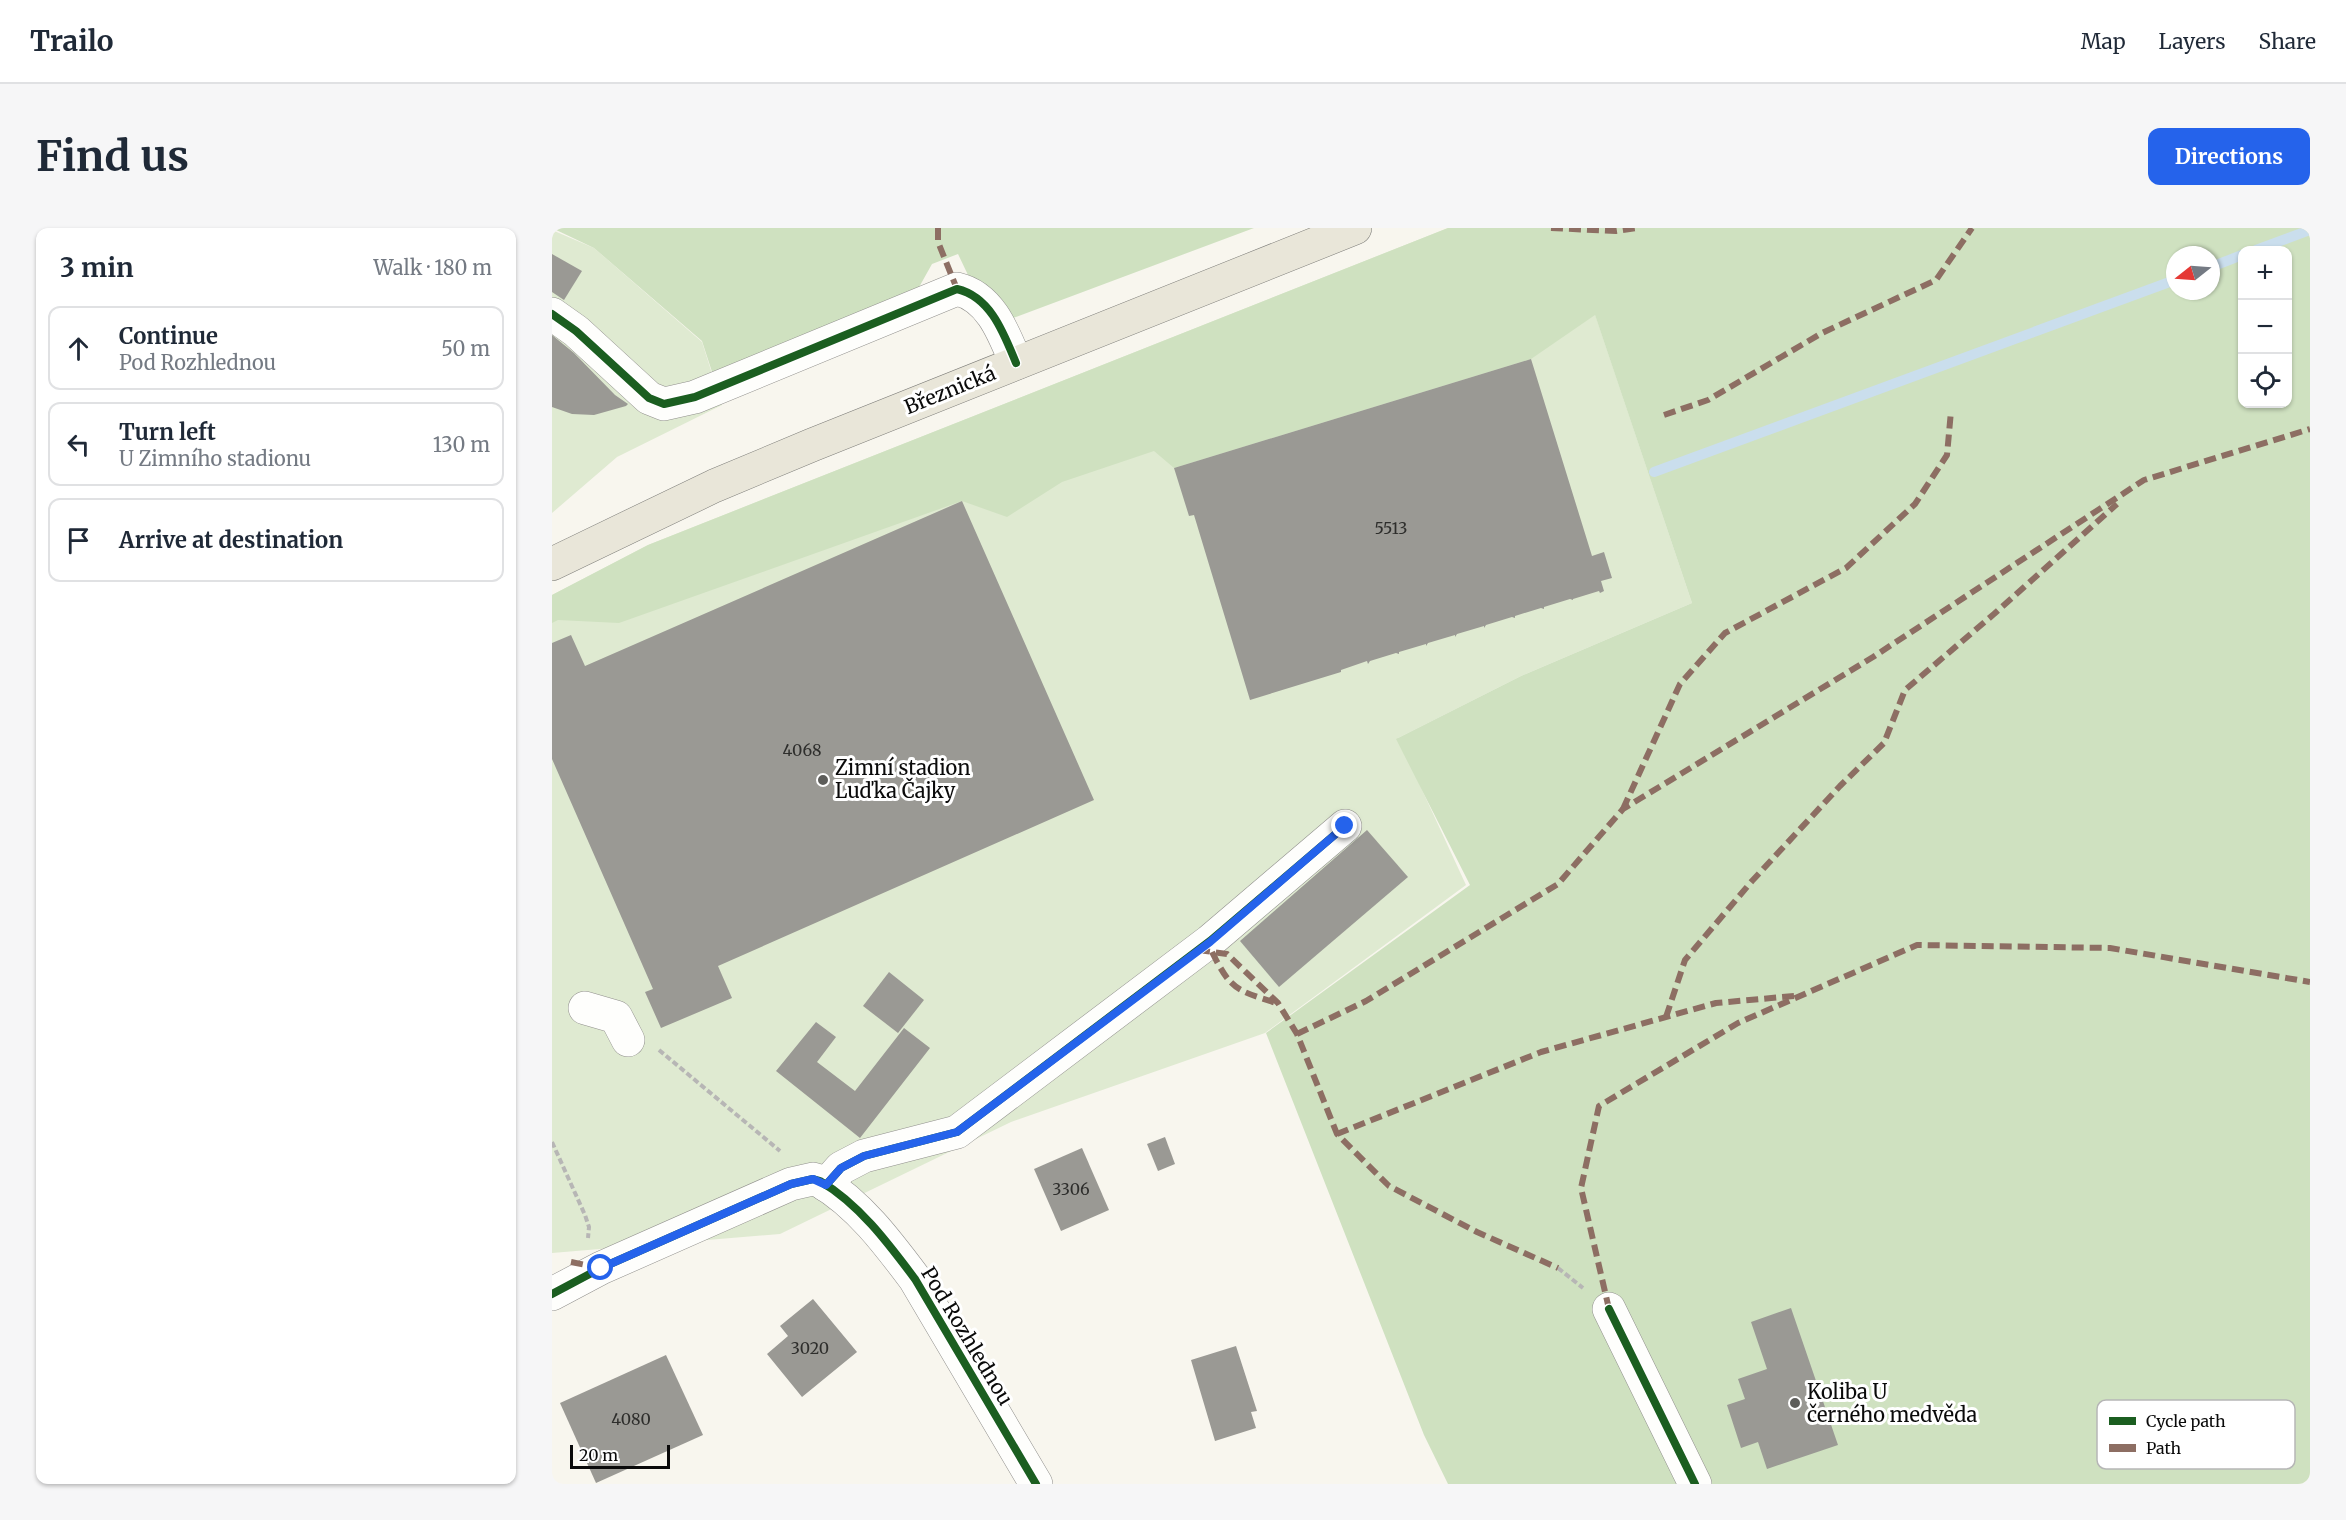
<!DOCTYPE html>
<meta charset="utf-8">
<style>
body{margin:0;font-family:Merriweather,serif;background:#f6f6f7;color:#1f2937}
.controls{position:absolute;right:18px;top:18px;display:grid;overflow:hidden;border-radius:12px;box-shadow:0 2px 4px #0004}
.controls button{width:54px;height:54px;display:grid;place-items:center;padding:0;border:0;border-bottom:2px solid #e0e1e3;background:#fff;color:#1f2937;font:30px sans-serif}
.compass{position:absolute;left:1614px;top:18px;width:54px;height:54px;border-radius:50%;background:#fff;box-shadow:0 2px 4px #0004;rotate:253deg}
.scale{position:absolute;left:18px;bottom:15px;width:100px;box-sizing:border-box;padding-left:6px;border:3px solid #0a0a0a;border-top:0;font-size:16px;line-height:21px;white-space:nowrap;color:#0a0a0a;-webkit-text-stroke:4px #fff;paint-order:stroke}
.stop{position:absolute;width:18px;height:18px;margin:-14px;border:4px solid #2563eb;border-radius:50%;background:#fff}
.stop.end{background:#2563eb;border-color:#fff;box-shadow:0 2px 6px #0008}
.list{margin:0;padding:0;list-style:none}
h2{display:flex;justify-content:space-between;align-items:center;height:78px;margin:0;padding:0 24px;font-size:26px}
h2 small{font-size:20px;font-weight:400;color:#747a83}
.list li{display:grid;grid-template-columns:39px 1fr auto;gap:18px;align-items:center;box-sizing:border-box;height:84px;margin:0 12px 12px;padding:0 12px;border:2px solid #e0e1e3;border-radius:12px}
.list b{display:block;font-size:22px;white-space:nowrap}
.list p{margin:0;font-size:20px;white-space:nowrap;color:#747a83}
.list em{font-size:20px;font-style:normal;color:#747a83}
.icon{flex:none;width:33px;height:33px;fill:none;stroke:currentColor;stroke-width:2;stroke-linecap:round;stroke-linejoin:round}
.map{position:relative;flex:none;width:1758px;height:1256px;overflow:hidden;border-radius:12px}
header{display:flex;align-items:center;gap:36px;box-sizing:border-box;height:84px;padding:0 30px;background:#fff;border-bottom:2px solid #e0e1e3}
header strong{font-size:28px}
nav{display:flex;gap:33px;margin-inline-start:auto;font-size:21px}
.intro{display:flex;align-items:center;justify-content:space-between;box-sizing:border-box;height:144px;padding:0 36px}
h1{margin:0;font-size:42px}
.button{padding:15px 27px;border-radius:12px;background:#2563eb;color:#fff;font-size:21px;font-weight:700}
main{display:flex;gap:36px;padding:0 36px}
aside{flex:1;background:#fff;border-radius:12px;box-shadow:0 2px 4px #0004}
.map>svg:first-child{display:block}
</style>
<header>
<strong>Trailo</strong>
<nav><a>Map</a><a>Layers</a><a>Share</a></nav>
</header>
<div class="intro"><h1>Find us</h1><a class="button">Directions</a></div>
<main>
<aside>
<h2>3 min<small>Walk · 180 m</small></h2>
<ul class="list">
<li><svg class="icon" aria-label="ahead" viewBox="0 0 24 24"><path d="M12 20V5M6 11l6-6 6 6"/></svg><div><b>Continue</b><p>Pod Rozhlednou</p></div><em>50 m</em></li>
<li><svg class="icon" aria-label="left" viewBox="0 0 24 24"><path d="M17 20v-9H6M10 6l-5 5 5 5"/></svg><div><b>Turn left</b><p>U Zimního stadionu</p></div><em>130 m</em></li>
<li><svg class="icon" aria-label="arrive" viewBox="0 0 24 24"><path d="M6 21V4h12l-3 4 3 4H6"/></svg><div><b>Arrive at destination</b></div></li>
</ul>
</aside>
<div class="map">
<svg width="1758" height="1256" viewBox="0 0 1758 1256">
<rect width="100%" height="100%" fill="#f8f6ee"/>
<g fill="#dfead1">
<path d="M896,0H1014L1140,375L969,448L846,510L914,657L713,805L459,894L228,1006L0,1025V367L96,317Z"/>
<path d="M0,2L42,20L150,114L170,177L65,229L0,285Z"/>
</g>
<g fill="#cfe1c0" fill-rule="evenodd">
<path d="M0,0H702L461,90L416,47L406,26L380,36L366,61L162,150L150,113L42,20Z"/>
<path d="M896,0H1758V1256H896L872,1207L714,805L918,657L844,511L969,448L1140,375L1043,87L979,131L622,240L602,223L510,254L455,289L410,273L67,395L6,392L0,395V367L96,317ZM1690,22H1736V176H1690ZM1623,27H1659V63H1623Z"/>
</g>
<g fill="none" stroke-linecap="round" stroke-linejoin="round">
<g stroke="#cadeed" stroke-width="10">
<path d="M1704,22L1758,2"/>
<path d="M1659,39L1690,27"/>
<path d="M1102,244L1623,52"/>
</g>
</g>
<g fill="#9a9994">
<path d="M0,26L30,43L12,72L0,64Z"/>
<path d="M0,107L22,125L63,167L76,176L74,178L42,187L20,186L0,179Z"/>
<path d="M979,131L1040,328L1052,324L1060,350L1049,353L1052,363L1048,365L1047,363L1021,371V372L1018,371L992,379V381L989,380L963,388V390L960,389L934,397L932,400V398L905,406L903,409V407L876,415L874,418V416L847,424V426L844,425L818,433L816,436L815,433L789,442V444L698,472L642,287L637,288L622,240Z"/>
<path d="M410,273L542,572L166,738L180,770L109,800L93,764L101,761L0,531V415L19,407L33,438Z"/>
<path d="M815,602L856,649L727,759L688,713Z"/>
<path d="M337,744L372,772L346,805L311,778Z"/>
<path d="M264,794L284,809L265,834L303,863L352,800L378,820L308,910L224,843Z"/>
<path d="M613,909L623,936L606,943L595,916Z"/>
<path d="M530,920L557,982L509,1003L482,941Z"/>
<path d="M261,1071L305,1124L250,1169L215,1126L236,1108L228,1098Z"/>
<path d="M1239,1080L1286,1217L1215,1241L1206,1214L1189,1220L1175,1177L1193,1171L1186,1151L1215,1141L1199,1094Z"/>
<path d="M684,1118L705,1183L699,1184L704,1200L663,1213L639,1132Z"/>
<path d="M114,1127L151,1207L44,1255L8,1175Z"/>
</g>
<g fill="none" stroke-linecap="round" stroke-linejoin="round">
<defs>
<g id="minor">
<path d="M0,86L24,103L97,170L112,176L143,169L405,61C439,69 452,106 464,135"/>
<path d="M33,780L64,789L76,812"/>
<path d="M274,957L289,940L312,928L405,904L658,713L793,598"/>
<path d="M0,1066L49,1040L239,956L261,951L268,953C307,976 336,1015 363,1051L484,1256"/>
<path d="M1057,1081L1143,1256"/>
</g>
<path id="major" d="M0,336L162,258L260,217L803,0"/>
</defs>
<use href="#minor" stroke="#91908d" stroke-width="34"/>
<use href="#major" stroke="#7e7e7a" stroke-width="34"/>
<g stroke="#b7b6b5" stroke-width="4" stroke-dasharray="6 3" stroke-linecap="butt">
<path d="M107,822L228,923"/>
<path d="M0,914L33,987L37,999L36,1010"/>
<path d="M1006,1040L1031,1060"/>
</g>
<use href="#minor" stroke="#fefefc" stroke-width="33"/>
<use href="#major" stroke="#e9e6d9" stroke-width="33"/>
<g stroke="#8d6e63" stroke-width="6" stroke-dasharray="12 6" stroke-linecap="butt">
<path d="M386,0V14L405,61"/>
<path d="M999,0L1064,3L1084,0"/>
<path d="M1112,187L1156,172L1270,105L1384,52L1420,0"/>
<path d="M1071,581L1128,456L1173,405L1294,340L1363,276L1395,227L1399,183"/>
<path d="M646,722L675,726L726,775L745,806L785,906L837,958L925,1004L1006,1040"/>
<path d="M660,724C679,762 684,762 724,775"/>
<path d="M1114,789L1133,732L1200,653L1288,558L1332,515L1353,462L1442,386L1565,276"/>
<path d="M745,806L814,773L1006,656L1071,581L1321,429L1592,252L1758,201"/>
<path d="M785,906L989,824L1164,775L1242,768"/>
<path d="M19,1034L49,1040"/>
<path d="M1057,1081L1029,960L1047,878L1186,795L1365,717L1558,720L1758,754"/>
</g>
<defs>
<g id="cycleway">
<path d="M0,86L24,103L97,170L112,176L143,169L405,61C439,69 452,106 464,135"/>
<path d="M274,957L289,940L312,928L405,904L658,713L793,598"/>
<path d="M0,1066L49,1040L239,956L261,951L268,953C307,976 336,1015 363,1051L484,1256"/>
<path d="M1057,1081L1143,1256"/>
</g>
</defs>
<use href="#cycleway" stroke="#fff" stroke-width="11"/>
<use href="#cycleway" stroke="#1b5e20" stroke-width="8"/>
</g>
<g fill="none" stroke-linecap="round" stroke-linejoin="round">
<path stroke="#2563eb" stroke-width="8" d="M49,1040L239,956L261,951L274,957L289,940L312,928L405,904L658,714L793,598"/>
</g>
<g fill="#5d5d5a" stroke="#fff" stroke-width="2">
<circle cx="271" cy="552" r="6"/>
<circle cx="1243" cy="1175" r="6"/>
</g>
<g text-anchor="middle" stroke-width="6" stroke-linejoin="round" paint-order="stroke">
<g font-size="16" fill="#2e2e2c">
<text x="839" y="306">5513</text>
<text x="250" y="528">4068</text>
<text x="519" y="967">3306</text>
<text x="258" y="1126">3020</text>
<text x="79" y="1197">4080</text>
</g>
<g font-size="20" fill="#0a0a0a" stroke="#fff">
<text transform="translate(398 162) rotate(-22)" y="7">Březnická</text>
<text transform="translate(415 1108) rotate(59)" y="7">Pod Rozhlednou</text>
</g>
<g font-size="20" fill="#0a0a0a" stroke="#fff" text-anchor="start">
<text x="283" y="547">Zimní stadion<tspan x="283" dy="23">Luďka Čajky</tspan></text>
<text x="1255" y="1171">Koliba U<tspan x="1255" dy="23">černého medvěda</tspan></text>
</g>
</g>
<rect x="1545" y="1172" width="198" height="69" rx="9" fill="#fff" stroke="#b6b6b6" stroke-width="1.5"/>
<rect x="1557" y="1189" width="27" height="8" fill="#1b5e20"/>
<rect x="1557" y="1216" width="27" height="8" fill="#8d6e63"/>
<g font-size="16" fill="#0a0a0a">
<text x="1594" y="1199">Cycle path</text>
<text x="1594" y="1226">Path</text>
</g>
</svg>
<div class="controls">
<button>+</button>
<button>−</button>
<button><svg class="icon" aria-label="locate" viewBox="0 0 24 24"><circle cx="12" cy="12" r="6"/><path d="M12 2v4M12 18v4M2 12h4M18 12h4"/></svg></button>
</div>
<svg class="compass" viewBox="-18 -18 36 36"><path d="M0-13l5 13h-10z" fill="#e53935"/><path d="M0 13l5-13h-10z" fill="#747a83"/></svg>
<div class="scale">20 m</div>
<div class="stop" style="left:49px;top:1040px"></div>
<div class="stop end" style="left:793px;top:598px"></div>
</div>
</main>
